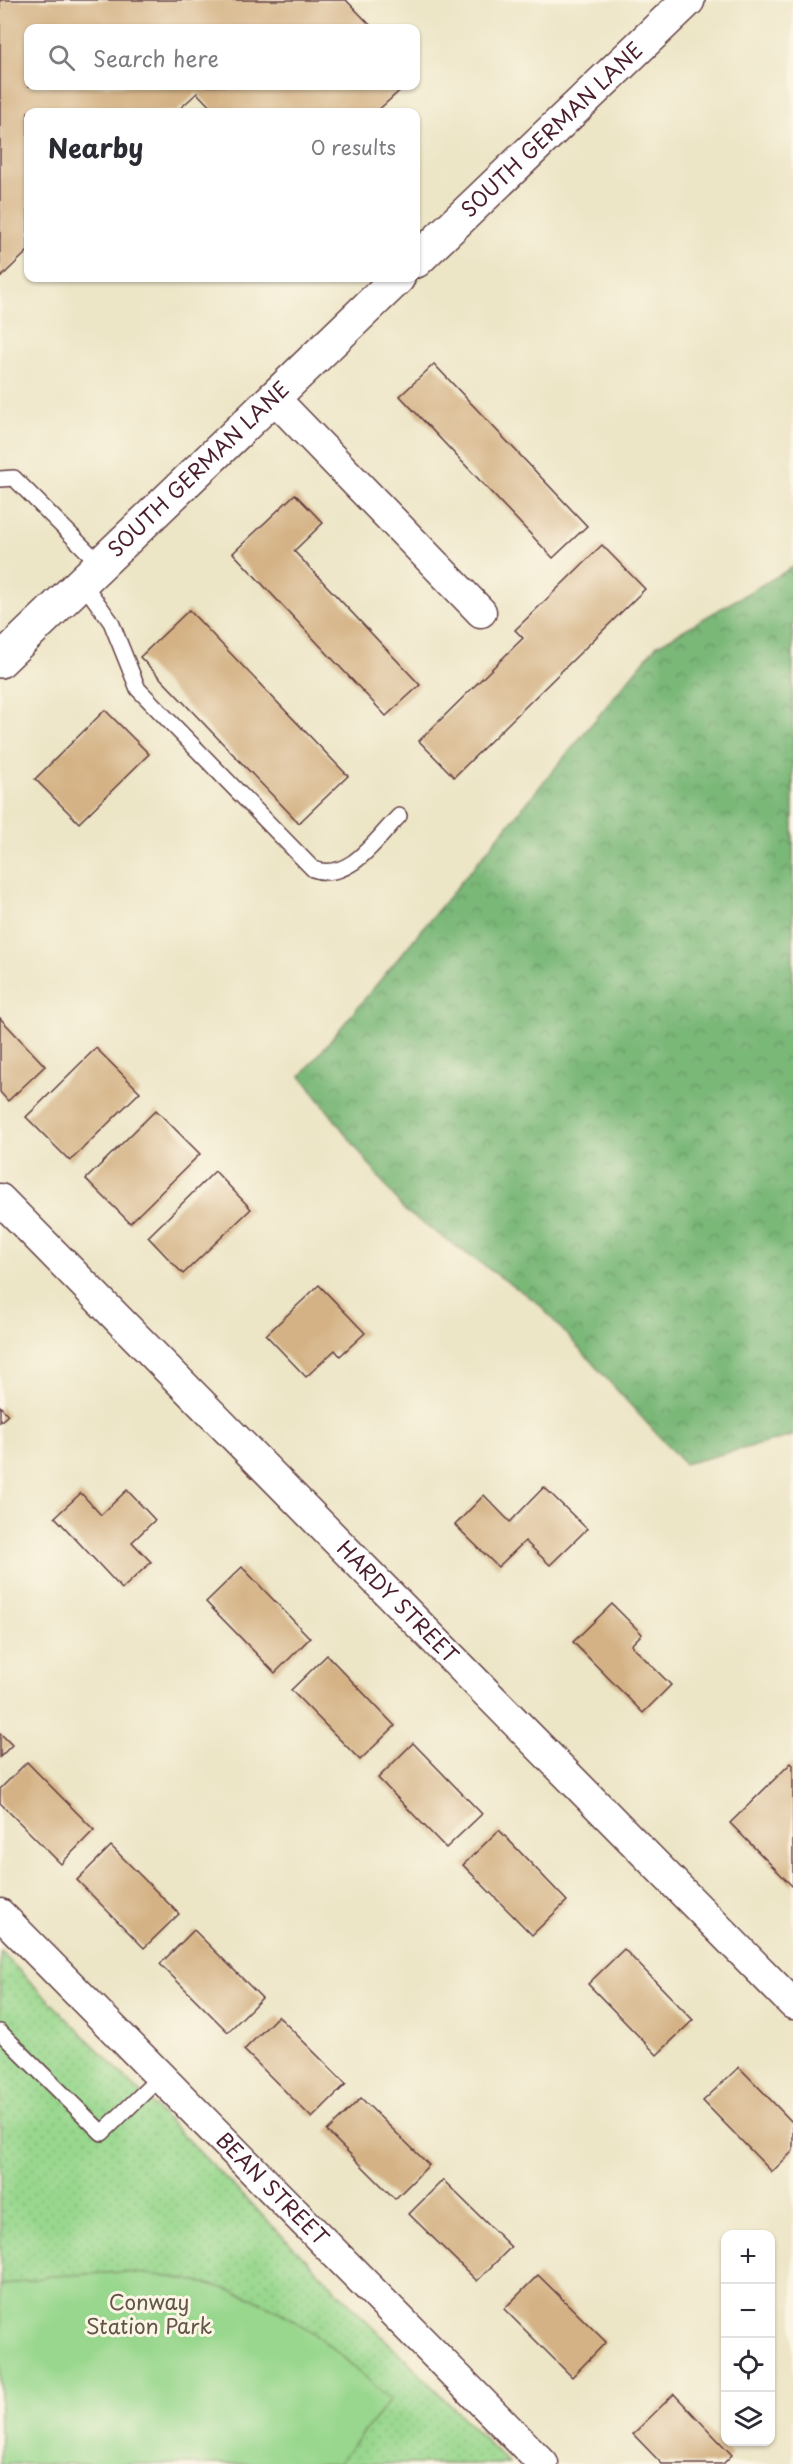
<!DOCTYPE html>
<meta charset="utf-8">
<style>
body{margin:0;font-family:"Playpen Sans",sans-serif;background:#f7f7f7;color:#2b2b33}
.controls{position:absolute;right:18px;bottom:18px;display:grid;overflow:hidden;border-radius:12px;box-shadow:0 2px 4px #0004}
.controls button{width:54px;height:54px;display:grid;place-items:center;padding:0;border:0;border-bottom:2px solid #e1e1e2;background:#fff;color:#2b2b33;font:30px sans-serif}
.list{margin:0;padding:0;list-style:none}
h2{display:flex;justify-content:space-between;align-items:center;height:78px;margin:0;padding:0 24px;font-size:26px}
h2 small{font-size:20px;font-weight:400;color:#7c7c81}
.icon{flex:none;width:33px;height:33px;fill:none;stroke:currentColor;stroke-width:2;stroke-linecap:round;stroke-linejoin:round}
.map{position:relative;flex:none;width:793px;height:2464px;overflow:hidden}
.search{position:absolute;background:#fff;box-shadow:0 2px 4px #0004;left:24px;top:24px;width:396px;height:66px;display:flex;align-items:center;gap:15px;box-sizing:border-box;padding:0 21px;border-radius:12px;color:#7c7c81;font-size:22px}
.panel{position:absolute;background:#fff;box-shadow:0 2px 4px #0004;left:24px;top:108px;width:396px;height:174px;border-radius:12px}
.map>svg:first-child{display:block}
</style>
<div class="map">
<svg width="793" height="2464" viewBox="0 0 793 2464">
<defs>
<pattern id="green-dots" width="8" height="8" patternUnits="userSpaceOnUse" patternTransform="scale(1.5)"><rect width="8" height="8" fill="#98d78d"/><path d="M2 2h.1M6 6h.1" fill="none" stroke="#84b87a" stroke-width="1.8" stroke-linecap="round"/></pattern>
<pattern id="forest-crowns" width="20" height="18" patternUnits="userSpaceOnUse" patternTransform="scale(1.5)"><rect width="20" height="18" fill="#7ab878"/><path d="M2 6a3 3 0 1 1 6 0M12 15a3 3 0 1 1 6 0" fill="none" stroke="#669563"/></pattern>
</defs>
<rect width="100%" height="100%" fill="#fcf5e5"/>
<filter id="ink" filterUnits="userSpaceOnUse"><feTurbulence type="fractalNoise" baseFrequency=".0167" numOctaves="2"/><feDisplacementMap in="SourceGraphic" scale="12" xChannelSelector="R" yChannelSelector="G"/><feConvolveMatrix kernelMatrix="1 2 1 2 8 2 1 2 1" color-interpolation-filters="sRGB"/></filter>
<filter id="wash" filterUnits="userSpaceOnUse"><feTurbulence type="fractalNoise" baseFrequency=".008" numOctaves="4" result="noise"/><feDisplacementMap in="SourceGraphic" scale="24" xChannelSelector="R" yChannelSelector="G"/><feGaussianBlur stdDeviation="1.35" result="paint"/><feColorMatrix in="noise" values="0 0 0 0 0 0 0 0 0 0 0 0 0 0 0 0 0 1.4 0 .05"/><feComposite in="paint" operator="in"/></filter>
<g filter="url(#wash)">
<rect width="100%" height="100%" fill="#ece5c6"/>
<path fill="url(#green-dots)" stroke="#717b5c" stroke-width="1.5" d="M0,1951L509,2464H0Z"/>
<path fill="url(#forest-crowns)" stroke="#626c52" stroke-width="1.5" d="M793,567V1436L684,1464L538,1303L405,1211L301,1076L656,646Z"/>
<path fill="#98d78d" stroke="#717b5c" stroke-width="1.5" d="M124,2272C251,2281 301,2315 390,2400L338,2464H0V2286L52,2276Z"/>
<g id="blocks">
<g fill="#d4b285">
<path d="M0,0H346L373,28H28V86H405L376,112H215L197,93L176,112H28V251L0,278Z"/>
<path d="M434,364L587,526L553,558L400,396Z"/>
<path d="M295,494L323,523L294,551L420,685L386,716L233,553Z"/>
<path d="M602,545L645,589L454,777L419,741L523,638L515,630Z"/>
<path d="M189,610L348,776L299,823L140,657Z"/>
<path d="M105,710L149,754L79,823L35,779Z"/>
<path d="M0,1018L45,1066L8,1101L0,1092Z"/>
<path d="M96,1048L140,1092L70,1161L26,1117Z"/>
<path d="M156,1110L200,1154L130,1223L86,1179Z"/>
<path d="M215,1171L251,1209L183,1274L148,1237Z"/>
<path d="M319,1285L365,1333L340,1356L335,1350L306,1377L266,1335Z"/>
<path d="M0,1406L8,1415L0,1422Z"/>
<path d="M544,1487L587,1529L550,1565L525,1541L498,1567L455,1525L484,1495L510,1522Z"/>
<path d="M127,1490L155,1520L132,1542L151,1562L122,1589L55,1517L81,1493L101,1515Z"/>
<path d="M242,1567L310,1638L275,1673L206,1602Z"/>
<path d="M612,1604L642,1634L631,1645L671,1685L643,1713L573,1642Z"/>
<path d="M327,1655L395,1726L360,1760L291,1690Z"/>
<path d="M0,1733L12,1745L0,1757Z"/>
<path d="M413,1743L482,1814L446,1848L378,1778Z"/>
<path d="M27,1762L94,1830L61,1864L0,1803V1789Z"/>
<path d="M791,1763L793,1765V1887L730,1823Z"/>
<path d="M499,1830L567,1901L532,1935L463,1865Z"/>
<path d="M111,1846L179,1914L144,1948L77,1880Z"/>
<path d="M194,1930L262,1998L228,2032L160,1964Z"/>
<path d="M624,1949L693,2020L657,2055L588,1984Z"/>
<path d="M278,2016L346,2084L312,2118L244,2050Z"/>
<path d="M739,2067L793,2123V2151L772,2172L703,2101Z"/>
<path d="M361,2098L429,2165L395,2199L327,2131Z"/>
<path d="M443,2180L511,2247L477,2281L409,2214Z"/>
<path d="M538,2275L606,2342L572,2377L504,2309Z"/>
<path d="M674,2394L732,2455L723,2464H662L633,2434Z"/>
</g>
</g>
</g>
<g filter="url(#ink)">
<use href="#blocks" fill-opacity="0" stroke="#623d42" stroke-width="1.5"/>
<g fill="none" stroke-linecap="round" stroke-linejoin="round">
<defs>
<g id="service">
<path d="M0,479L14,478L100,564"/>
<path d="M82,582L111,622L138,689L313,869C349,883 376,839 399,816"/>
<path d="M0,2032L102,2133L160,2077"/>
</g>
<g id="minor">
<path d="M273,397L481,612"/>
<path id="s1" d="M0,1199L793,2004"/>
<path id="s2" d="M0,1914L543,2464"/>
</g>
<g id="tertiary">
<path id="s3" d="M416,261L688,0"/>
<path id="s4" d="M0,661L398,278"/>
</g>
</defs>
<use href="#service" stroke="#623d42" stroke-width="18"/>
<use href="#minor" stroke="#623d42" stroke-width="33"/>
<use href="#tertiary" stroke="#623d42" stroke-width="36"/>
<use href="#service" stroke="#fff" stroke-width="15"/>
<use href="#minor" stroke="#fff" stroke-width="30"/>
<use href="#tertiary" stroke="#fff" stroke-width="33"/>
</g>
</g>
<g text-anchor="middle" stroke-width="6" stroke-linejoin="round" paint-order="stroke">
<g font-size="21" fill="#4a1f2b" stroke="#fcf5e5">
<text dy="7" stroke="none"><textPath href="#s3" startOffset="189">SOUTH GERMAN LANE</textPath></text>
<text dy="7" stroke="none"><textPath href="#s4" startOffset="276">SOUTH GERMAN LANE</textPath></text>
<text dy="7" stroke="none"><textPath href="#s1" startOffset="566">HARDY STREET</textPath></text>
<text dy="7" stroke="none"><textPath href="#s2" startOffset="387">BEAN STREET</textPath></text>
</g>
<g font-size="21" fill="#615648" stroke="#fcf5e5">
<text x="149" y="2310">Conway<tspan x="149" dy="24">Station Park</tspan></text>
</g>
</g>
</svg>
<div class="controls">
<button>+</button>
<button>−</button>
<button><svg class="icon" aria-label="locate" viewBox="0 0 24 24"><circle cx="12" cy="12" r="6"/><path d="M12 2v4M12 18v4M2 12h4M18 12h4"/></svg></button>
<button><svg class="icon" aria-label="layers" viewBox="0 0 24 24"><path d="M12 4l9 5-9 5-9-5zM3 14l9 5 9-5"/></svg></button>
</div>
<div class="search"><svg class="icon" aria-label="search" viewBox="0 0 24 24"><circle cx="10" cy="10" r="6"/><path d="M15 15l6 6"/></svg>Search here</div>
<section class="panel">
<h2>Nearby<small>0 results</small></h2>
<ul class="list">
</ul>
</section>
</div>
